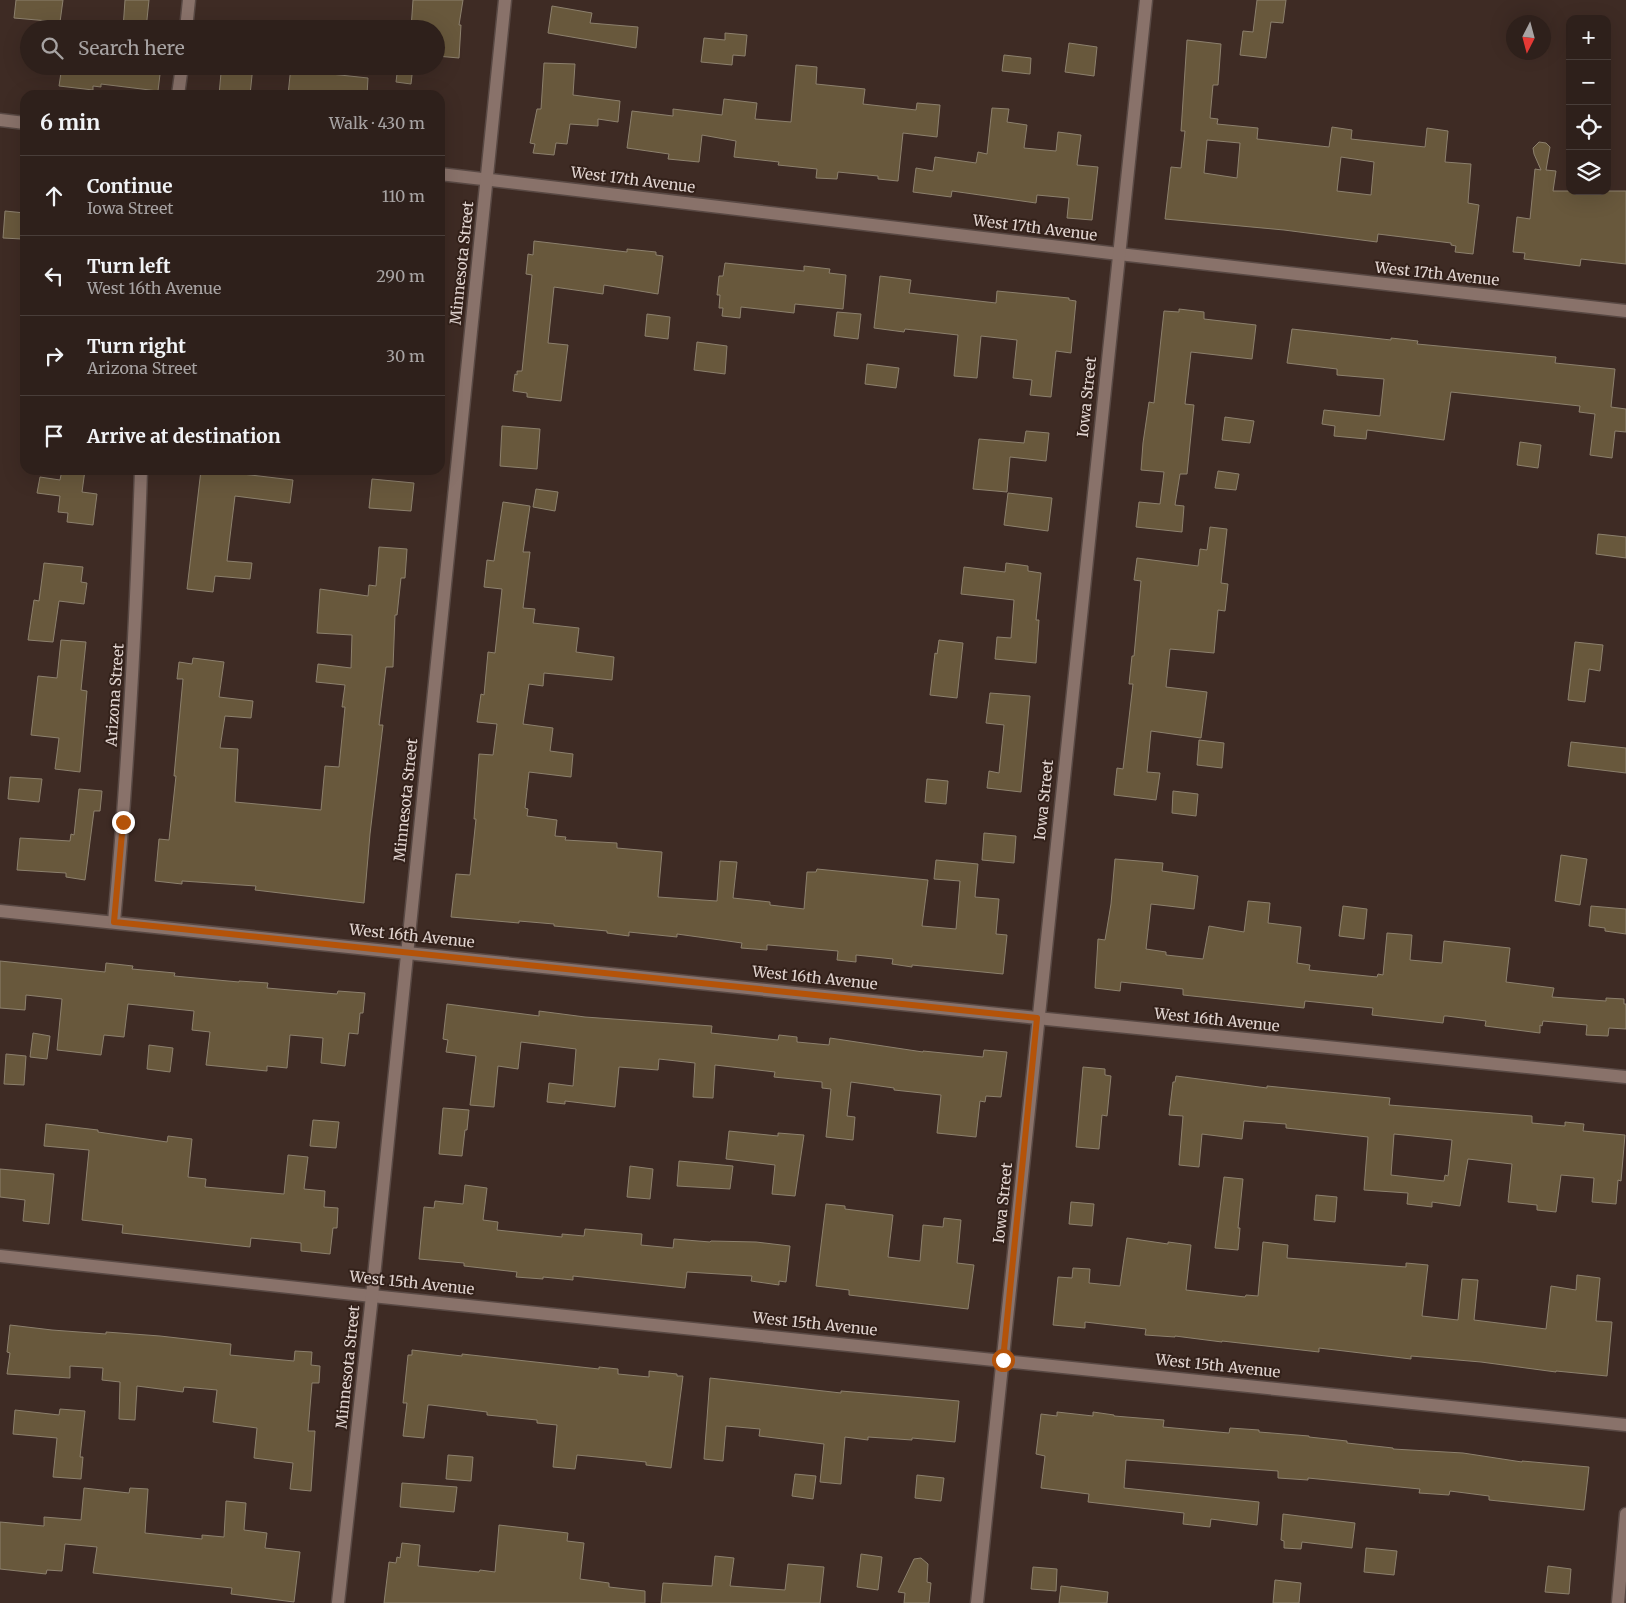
<!DOCTYPE html>
<meta charset="utf-8">
<style>
body{margin:0;font-family:Merriweather,serif;background:#362824;color:#f1f3f6}
.controls{position:absolute;right:15px;top:15px;display:grid;overflow:hidden;border-radius:10px;box-shadow:0 5px 20px #0002}
.controls button{width:45px;height:45px;display:grid;place-items:center;padding:0;border:0;border-bottom:1px solid #493e3a;background:#2e201b;color:#f1f3f6;font:25px sans-serif}
.compass{position:absolute;left:1506px;top:15px;width:45px;height:45px;border-radius:50%;background:#2e201b;box-shadow:0 5px 20px #0002;rotate:186deg}
.stop{position:absolute;width:15px;height:15px;margin:-11px;border:4px solid #b45309;border-radius:50%;background:#fff}
.stop.end{background:#b45309;border-color:#fff;box-shadow:0 1px 5px #0008}
.list{margin:0;padding:0;list-style:none}
h2{display:flex;justify-content:space-between;align-items:center;height:65px;margin:0;padding:0 20px;font-size:21px}
h2 small{font-size:16px;font-weight:400;color:#a7a3a3}
.list li{display:grid;grid-template-columns:32px 1fr auto;gap:15px;align-items:center;box-sizing:border-box;height:80px;padding:0 20px;border-top:1px solid #493e3a}
.list b{display:block;font-size:19px;white-space:nowrap}
.list p{margin:0;font-size:16px;white-space:nowrap;color:#a7a3a3}
.list em{font-size:16px;font-style:normal;color:#a7a3a3}
.icon{flex:none;width:28px;height:28px;fill:none;stroke:currentColor;stroke-width:2;stroke-linecap:round;stroke-linejoin:round}
.map{position:relative;flex:none;width:1626px;height:1603px;overflow:hidden}
.search{position:absolute;background:#2e201b;box-shadow:0 5px 20px #0002;left:20px;top:20px;width:425px;height:55px;display:flex;align-items:center;gap:12px;box-sizing:border-box;padding:0 18px;border-radius:28px;color:#a7a3a3;font-size:19px}
.panel{position:absolute;background:#2e201b;box-shadow:0 5px 20px #0002;left:20px;top:90px;width:425px;height:385px;border-radius:15px}
.map>svg:first-child{display:block}
</style>
<div class="map">
<svg width="1626" height="1603" viewBox="0 0 1626 1603">
<rect width="100%" height="100%" fill="#3e2b24"/>
<g fill="#68583c" stroke="#8c806d" fill-rule="evenodd">
<path d="M16,0H63L60,22L14,18Z"/>
<path d="M125,0H149L146,29H123Z"/>
<path d="M413,0H463L459,25H461L459,58L436,56V29H411Z"/>
<path d="M1257,0H1286L1283,23L1271,22L1266,58L1240,55L1243,31L1253,32Z"/>
<path d="M552,6L592,13L590,23L638,27L636,48L548,33Z"/>
<path d="M725,33L747,35L745,56L733,55L732,65L701,62L704,38L725,40Z"/>
<path d="M1187,40L1221,44L1218,85H1213L1210,118L1218,119L1217,124L1258,128L1257,139L1329,147L1332,127L1352,130L1351,139L1425,147L1427,128L1448,131L1445,162L1471,164L1468,203L1479,205L1473,254L1455,252L1456,246L1451,245V243L1378,234L1377,242L1284,230L1165,219L1171,167L1181,168L1185,131H1181ZM1207,140L1240,143L1237,178L1204,173ZM1341,157L1374,162L1371,195L1337,191Z"/>
<path d="M1069,43L1097,47L1094,76L1065,72Z"/>
<path d="M1004,55L1031,58L1030,74L1002,71Z"/>
<path d="M544,63L575,64L573,95L620,101L618,122L598,119V126L570,124L567,144L556,143L554,155L533,153L535,144L530,143L537,109H541Z"/>
<path d="M796,65L817,67L816,84L865,89L863,104L916,110L917,103L940,105L937,137L903,133L898,181L878,179V176L838,172L837,179L816,178L817,169L778,165L779,162L734,157L736,141L702,135L699,162L668,159L669,154L627,148L632,111L673,116V109L722,115L724,99L757,103L755,119L791,122Z"/>
<path d="M62,66H161L158,91L101,84V87L93,86V90L59,86Z"/>
<path d="M224,66H253L250,95H219L221,73H223Z"/>
<path d="M291,66H313L312,72L368,78L367,95H288Z"/>
<path d="M398,66H413L411,84L396,82Z"/>
<path d="M992,108L1009,109L1007,122L1027,125L1024,148L1056,151L1058,132L1081,135L1077,165L1098,167L1092,220L1067,218L1069,198L1037,195L1036,203L952,191L951,197L913,192L916,168L933,171L935,157L976,163L978,152L987,154Z"/>
<path d="M1539,142L1546,143L1550,147L1546,170L1556,171L1553,191H1626V264L1581,259L1580,266L1524,259L1525,253L1513,252L1517,217L1530,219L1535,169L1541,170L1534,154L1533,148Z"/>
<path d="M5,211L25,213L22,239L3,238Z"/>
<path d="M534,241L627,252V249L656,252V255L663,256L658,294L604,285L603,294L554,287L548,343L568,345L561,401L527,397V393L513,391L515,374L517,375V371H522L532,275L526,274L528,254L533,255Z"/>
<path d="M725,263L804,271V266L830,269L829,273L846,275L843,309L795,304L794,313L741,307L740,318L722,316L723,308H719L720,295H717L719,276H723Z"/>
<path d="M880,276L911,280L909,293L996,303L997,291L1069,298V300L1076,301L1071,353L1056,351L1051,397L1030,395L1032,380L1013,378L1017,340L981,336L977,378L954,376L958,335L905,329L904,332L874,328Z"/>
<path d="M1179,309L1204,312V319L1256,325L1252,359L1191,352L1185,404L1194,405L1187,474H1180L1175,505L1184,506L1182,532L1136,527L1139,502L1160,504L1164,472L1141,470L1143,443L1149,402L1154,403L1164,311L1179,312Z"/>
<path d="M837,312L861,314L858,339L834,336Z"/>
<path d="M647,314L670,317L668,339L645,336Z"/>
<path d="M1292,329L1391,340V338L1418,341L1417,344L1556,357L1555,363L1615,369L1611,407L1626,409V432L1615,431L1612,458L1590,455L1595,414L1579,412L1580,406L1451,392L1444,440L1367,430L1366,439L1334,436L1335,426L1322,424L1324,410L1380,416L1384,379L1337,375V369L1287,363Z"/>
<path d="M697,342L727,346L725,374L694,370Z"/>
<path d="M867,364L899,368L896,388L865,384Z"/>
<path d="M1225,417L1254,421L1250,443L1222,440Z"/>
<path d="M502,426L540,429L537,469L500,466Z"/>
<path d="M1026,431L1049,433L1046,461L1010,457L1007,492L973,489L979,439L1024,443Z"/>
<path d="M1520,442L1541,445L1538,468L1517,465Z"/>
<path d="M62,470H85L82,492L97,494L93,525L67,522L68,513L58,512L60,496L37,493L40,477L60,480Z"/>
<path d="M201,470H242V474L293,480L290,503L235,496L227,561L252,563L250,579L215,576L213,592L187,589Z"/>
<path d="M1218,471L1239,474L1236,490L1215,488Z"/>
<path d="M372,479L414,483L411,511L369,508Z"/>
<path d="M536,489L558,492L555,511L533,507Z"/>
<path d="M1008,493L1052,498L1048,531L1004,525Z"/>
<path d="M503,502L530,506L523,552H530L523,608L535,609L533,623L579,628L576,652L614,657L612,680L544,673L543,686L529,684L523,724L553,728L550,751L573,754L571,777L529,772L525,808L528,809L527,816L557,820L555,836L566,837L565,840L617,843V848L662,852L658,897L717,901L720,861L737,862L733,898L770,902V905L804,909L807,872H816L817,869L928,880L922,926L956,929L960,881L934,879L936,860L978,864L975,897L999,899L996,934L1007,935L1003,974L912,965V967L892,964L893,959L856,955V962L837,960L838,951L769,945H767V950L741,948L742,943L677,934V937L629,932V936L607,933V931L554,926V924L519,921V923L451,917L456,874L470,875L476,819H474L479,754L493,755L497,724L477,722L481,694L484,695L488,652L495,653L502,589L484,587L487,560L494,561Z"/>
<path d="M1210,527L1227,529L1221,583L1228,584L1225,611L1218,610L1214,653L1170,649L1166,687L1207,692L1201,738L1151,731L1147,772L1160,773L1156,800L1114,795L1117,768L1123,769L1133,684H1129L1132,656H1134L1141,581L1134,580L1137,558L1198,566L1200,549L1207,550Z"/>
<path d="M1598,534L1626,537V558L1596,554Z"/>
<path d="M379,547L407,549L405,578H401L397,615H395L393,667H386L379,725H383L370,834L364,903L255,890L256,886L182,881V884L155,881L159,839L169,840L176,776H174L183,679H177L179,662L192,664L193,658L224,662L219,697L253,701L251,718L225,716L220,748L238,749L235,802L321,810L325,766L339,767L345,707H342L345,685L316,682L318,664L351,668L352,635L317,633L320,589L368,596L369,585L376,586Z"/>
<path d="M44,563L83,567L81,582L87,583L84,604L59,601L53,642L28,640L34,600L39,601Z"/>
<path d="M1006,563L1028,566V571L1041,573L1036,620H1039L1036,663L995,659L997,637L1011,638L1014,600L961,594L964,567L1005,572Z"/>
<path d="M61,640L86,642L81,690L87,691L80,772L55,769L59,738L31,735L38,676L57,678Z"/>
<path d="M939,640L963,643L957,698L930,695L935,653L937,654Z"/>
<path d="M1575,642L1603,645L1600,671L1589,669L1585,702L1568,700Z"/>
<path d="M990,693L1030,696L1021,792L987,788L989,771L999,773L1004,725L986,723Z"/>
<path d="M1199,740L1224,743L1222,768L1197,765Z"/>
<path d="M1571,742L1626,748V773L1568,766Z"/>
<path d="M10,777L42,779L39,802L8,799Z"/>
<path d="M927,779L948,781L946,804L925,802Z"/>
<path d="M79,789L102,791L100,811H94L85,880L66,877V873L17,870L20,838L70,841L71,834L74,835Z"/>
<path d="M1173,791L1198,794L1196,816L1172,813Z"/>
<path d="M984,833L1016,836L1014,863L982,860Z"/>
<path d="M1561,855L1587,859L1580,905L1555,901Z"/>
<path d="M1115,859L1163,863L1162,871L1198,876L1194,909L1151,904L1146,949L1166,952V955L1203,959L1209,926L1244,932L1248,901L1270,903L1268,923L1301,927L1297,963L1310,965L1309,970L1377,977L1378,974L1383,975L1387,933L1412,935L1410,960L1442,963L1444,941L1510,948L1506,982L1554,988L1552,997L1606,1001V998L1624,999V1004H1626V1029L1609,1028L1608,1036L1586,1035L1587,1025L1543,1021L1542,1026L1540,1025V1033L1485,1026L1486,1021L1447,1016H1444L1443,1023L1372,1015L1373,1008L1305,1001L1304,1008L1183,995V989L1121,982L1120,991L1095,988L1098,939L1105,940L1111,904Z"/>
<path d="M1343,906L1367,909L1364,939L1339,936Z"/>
<path d="M1591,906L1626,909V934L1605,931V928L1589,926Z"/>
<path d="M0,961L105,972L106,963L133,966L132,969L175,973L174,976L239,982V981L268,983L267,988L337,994L338,991L365,993L363,1013H360L358,1034L349,1033L345,1066L321,1063L323,1038L290,1035L287,1068L267,1066V1071L206,1065L210,1032L192,1030L194,1011L128,1004L124,1037L104,1035L101,1055L57,1050L62,999L26,995L25,1010L0,1008Z"/>
<path d="M447,1004L539,1016V1011L585,1017L712,1026L711,1033L778,1040L779,1035L797,1037V1042L829,1045L830,1038L923,1052V1051L983,1057L984,1050L1007,1052L1001,1097L986,1096L985,1102L980,1101L976,1137L937,1133L941,1095L894,1090V1088L851,1082L847,1116L855,1117L853,1140L826,1137L831,1089L822,1088V1082L774,1077L775,1072L715,1065L713,1098L693,1097L695,1063L659,1059L658,1070L619,1067L615,1107L565,1101V1104L547,1102L549,1083L573,1086L576,1049L521,1042L518,1069L498,1066L494,1107L470,1105L476,1056L446,1052L448,1040L443,1039Z"/>
<path d="M33,1033L50,1036L47,1059L30,1057Z"/>
<path d="M149,1045L173,1048L170,1072L147,1069Z"/>
<path d="M6,1054L26,1056L24,1085L4,1084Z"/>
<path d="M1083,1067L1105,1069V1075L1111,1076L1107,1116L1102,1115L1099,1149L1076,1147Z"/>
<path d="M1176,1076L1267,1088V1086L1297,1089L1390,1098L1389,1105L1532,1116V1123L1565,1126V1122L1584,1124L1583,1131L1625,1135L1621,1181L1618,1180L1616,1204L1592,1202L1594,1178L1561,1175L1556,1212L1537,1210V1205L1508,1202L1512,1164L1468,1159L1460,1206L1432,1202V1207L1407,1204L1408,1193L1364,1190L1368,1137L1286,1128V1124L1244,1121L1242,1139L1202,1134L1199,1167L1179,1165L1183,1116L1169,1115L1173,1082H1175ZM1394,1134L1452,1140L1448,1176L1445,1175L1444,1181L1391,1175Z"/>
<path d="M443,1108L469,1110L467,1130H465L462,1156L439,1154Z"/>
<path d="M313,1120L339,1122L336,1148L310,1146Z"/>
<path d="M46,1124L98,1130V1132L167,1142L168,1136L192,1139L188,1177L206,1179L205,1187L284,1194L288,1155L308,1157L304,1189L325,1191L324,1207L338,1208L337,1228H333L330,1254L301,1251V1243L251,1238L250,1247L122,1233L123,1225L82,1220L89,1150L44,1146Z"/>
<path d="M729,1131L778,1136V1133L804,1135L795,1196L772,1194L775,1165L726,1159Z"/>
<path d="M679,1161L733,1166L730,1189L677,1186Z"/>
<path d="M630,1166L653,1169L650,1199L627,1197Z"/>
<path d="M0,1169L54,1174L49,1224L23,1221L25,1200L0,1197Z"/>
<path d="M1224,1177L1243,1179L1238,1228H1240L1238,1250L1215,1248Z"/>
<path d="M465,1185L487,1188L483,1220L498,1222L497,1230L562,1237V1234L584,1236L585,1229L642,1234L641,1245L673,1248L674,1239L710,1242L711,1241L756,1242L790,1246L786,1282L779,1281V1285L751,1281L752,1276L687,1272L685,1288L573,1276V1280L543,1277V1279L516,1277L517,1272L464,1266V1263L419,1259L424,1207L434,1208L435,1201L463,1204Z"/>
<path d="M1316,1195L1337,1197L1335,1222L1314,1220Z"/>
<path d="M1071,1202L1094,1204L1092,1226L1069,1224Z"/>
<path d="M826,1204L845,1206V1209L893,1215L888,1257L920,1261L923,1225L943,1227L944,1218L961,1220L957,1263L974,1265L968,1309L849,1295V1290L816,1286Z"/>
<path d="M1127,1238L1168,1244V1242L1191,1245L1186,1290L1245,1297L1246,1295L1258,1296L1263,1242L1288,1245L1287,1258L1406,1267V1263L1428,1265L1422,1316L1458,1320L1462,1279L1478,1280L1474,1320L1546,1329L1551,1286L1576,1290L1577,1275L1600,1278L1596,1321L1612,1322L1607,1376L1556,1371V1372L1481,1362L1411,1356V1359L1319,1348V1352L1222,1341V1342L1175,1336V1337L1145,1335L1146,1329L1085,1322V1328L1053,1325L1058,1277L1072,1278L1073,1268L1090,1269L1089,1283L1120,1286Z"/>
<path d="M10,1325L52,1330L106,1334V1332L160,1336L231,1344L230,1355L294,1361L295,1351L312,1352L311,1365L320,1366L319,1383H312L308,1431H315L311,1491L290,1489L293,1463L254,1458L257,1428L213,1422L217,1390L184,1387L183,1392L137,1386L135,1420L119,1419L120,1382L102,1380L103,1368L70,1366V1378L7,1374L10,1353L7,1352Z"/>
<path d="M412,1350L462,1356V1354L599,1369V1367L618,1369V1374L649,1377V1371L677,1374V1376H683L671,1468L646,1465V1462L577,1455L575,1469L553,1467L557,1425L537,1423V1420L487,1415V1412L431,1405H428L424,1438L403,1436L407,1403H403L408,1355H412Z"/>
<path d="M710,1378L841,1393V1391L959,1401L955,1442L912,1438V1440L868,1437V1440L845,1437L841,1484L820,1482L824,1444L759,1436L760,1429L726,1426L723,1461L704,1459Z"/>
<path d="M60,1409L85,1411L80,1457H83L81,1479L53,1477L57,1438L13,1434L15,1410L59,1415Z"/>
<path d="M1057,1412L1093,1416V1412L1114,1415V1416L1164,1420L1163,1427L1229,1433L1230,1428L1259,1430V1432L1309,1436V1437L1347,1441V1443L1393,1448V1449L1463,1453L1522,1462V1461L1589,1467L1584,1510L1489,1500V1496L1450,1491L1449,1495L1419,1493L1420,1489L1308,1478V1480L1278,1478V1471L1126,1460L1124,1488L1259,1502L1257,1525L1211,1519L1210,1527L1183,1524L1184,1513L1088,1502L1089,1494L1041,1488L1045,1456L1036,1454L1041,1414L1057,1416Z"/>
<path d="M448,1455L473,1457L471,1481L446,1479Z"/>
<path d="M795,1474L816,1476L813,1499L792,1496Z"/>
<path d="M917,1475L944,1478L941,1501L915,1498Z"/>
<path d="M402,1483L457,1487L454,1512L400,1507Z"/>
<path d="M84,1488L129,1493L130,1488L148,1489L145,1533L202,1539V1535L224,1537L226,1501L246,1503L244,1530L267,1533L265,1548L300,1552L294,1602L231,1594L232,1588L93,1573L97,1547L65,1544L62,1571L47,1570L46,1574L0,1569V1522L44,1526V1517L81,1520Z"/>
<path d="M1283,1514L1355,1523L1352,1548L1302,1542L1301,1549L1284,1548V1541L1281,1540Z"/>
<path d="M499,1525L568,1533L567,1541L584,1543L580,1579L609,1583V1587L645,1591V1603H384L389,1562L396,1563L397,1557L400,1558L402,1543L420,1545L418,1566L479,1572L480,1570L495,1572Z"/>
<path d="M1366,1548L1397,1551L1394,1575L1364,1572Z"/>
<path d="M861,1554L882,1557L878,1590L857,1587Z"/>
<path d="M715,1556L734,1558L730,1586L785,1590L788,1564L824,1567L820,1603H661L663,1583L712,1586Z"/>
<path d="M921,1558L928,1564L927,1582L931,1583L929,1603H904L905,1593L898,1592L914,1559Z"/>
<path d="M1548,1566L1571,1569L1569,1594L1545,1592Z"/>
<path d="M1033,1567L1057,1569L1056,1591L1031,1589Z"/>
<path d="M1275,1580L1301,1583L1299,1603H1273Z"/>
<path d="M1061,1586L1108,1592L1107,1603H1059Z"/>
</g>
<g fill="none" stroke-linecap="round" stroke-linejoin="round">
<defs>
<g id="street">
<path d="M186,29L189,0"/>
<path d="M178,95L182,66"/>
<path d="M0,120L25,123"/>
<path d="M440,174L1119,254L1626,311"/>
<path d="M0,911L1037,1018L1626,1077"/>
<path d="M114,922C128,772 136,621 141,470"/>
<path d="M0,1256L372,1296L1626,1425"/>
<path d="M338,1603L372,1296L505,0"/>
<path d="M977,1603L1146,0"/>
<path d="M1618,1603L1626,1514"/>
</g>
</defs>
<use href="#street" stroke="#594944" stroke-width="15"/>
<use href="#street" stroke="#89726a" stroke-width="12"/>
</g>
<g fill="none" stroke-linecap="round" stroke-linejoin="round">
<path stroke="#b45309" stroke-width="6" d="M123,822L114,922L1037,1018L1003,1360"/>
</g>
<g text-anchor="middle" stroke-width="4" stroke-linejoin="round" paint-order="stroke">
<g font-size="15" fill="#e1d4d0" stroke="#33211a">
<text transform="translate(633 180) rotate(7)" y="5">West 17th Avenue</text>
<text transform="translate(1035 228) rotate(7)" y="5">West 17th Avenue</text>
<text transform="translate(462 263) rotate(-84)" y="5">Minnesota Street</text>
<text transform="translate(1437 274) rotate(6)" y="5">West 17th Avenue</text>
<text transform="translate(1087 397) rotate(-84)" y="5">Iowa Street</text>
<text transform="translate(115 695) rotate(-86)" y="5">Arizona Street</text>
<text transform="translate(406 800) rotate(-84)" y="5">Minnesota Street</text>
<text transform="translate(1044 800) rotate(-84)" y="5">Iowa Street</text>
<text transform="translate(412 936) rotate(6)" y="5">West 16th Avenue</text>
<text transform="translate(815 978) rotate(6)" y="5">West 16th Avenue</text>
<text transform="translate(1217 1020) rotate(6)" y="5">West 16th Avenue</text>
<text transform="translate(1003 1203) rotate(-84)" y="5">Iowa Street</text>
<text transform="translate(412 1283) rotate(6)" y="5">West 15th Avenue</text>
<text transform="translate(815 1324) rotate(6)" y="5">West 15th Avenue</text>
<text transform="translate(1218 1366) rotate(6)" y="5">West 15th Avenue</text>
<text transform="translate(348 1367) rotate(-84)" y="5">Minnesota Street</text>
</g>
</g>
</svg>
<div class="controls">
<button>+</button>
<button>−</button>
<button><svg class="icon" aria-label="locate" viewBox="0 0 24 24"><circle cx="12" cy="12" r="6"/><path d="M12 2v4M12 18v4M2 12h4M18 12h4"/></svg></button>
<button><svg class="icon" aria-label="layers" viewBox="0 0 24 24"><path d="M12 4l9 5-9 5-9-5zM3 14l9 5 9-5"/></svg></button>
</div>
<svg class="compass" viewBox="-18 -18 36 36"><path d="M0-13l5 13h-10z" fill="#e53935"/><path d="M0 13l5-13h-10z" fill="#a7a3a3"/></svg>
<div class="stop" style="left:1003px;top:1360px"></div>
<div class="stop end" style="left:123px;top:822px"></div>
<div class="search"><svg class="icon" aria-label="search" viewBox="0 0 24 24"><circle cx="10" cy="10" r="6"/><path d="M15 15l6 6"/></svg>Search here</div>
<section class="panel">
<h2>6 min<small>Walk · 430 m</small></h2>
<ul class="list">
<li><svg class="icon" aria-label="ahead" viewBox="0 0 24 24"><path d="M12 20V5M6 11l6-6 6 6"/></svg><div><b>Continue</b><p>Iowa Street</p></div><em>110 m</em></li>
<li><svg class="icon" aria-label="left" viewBox="0 0 24 24"><path d="M17 20v-9H6M10 6l-5 5 5 5"/></svg><div><b>Turn left</b><p>West 16th Avenue</p></div><em>290 m</em></li>
<li><svg class="icon" aria-label="right" viewBox="0 0 24 24"><path d="M7 20v-9h11M14 6l5 5-5 5"/></svg><div><b>Turn right</b><p>Arizona Street</p></div><em>30 m</em></li>
<li><svg class="icon" aria-label="arrive" viewBox="0 0 24 24"><path d="M6 21V4h12l-3 4 3 4H6"/></svg><div><b>Arrive at destination</b></div></li>
</ul>
</section>
</div>
